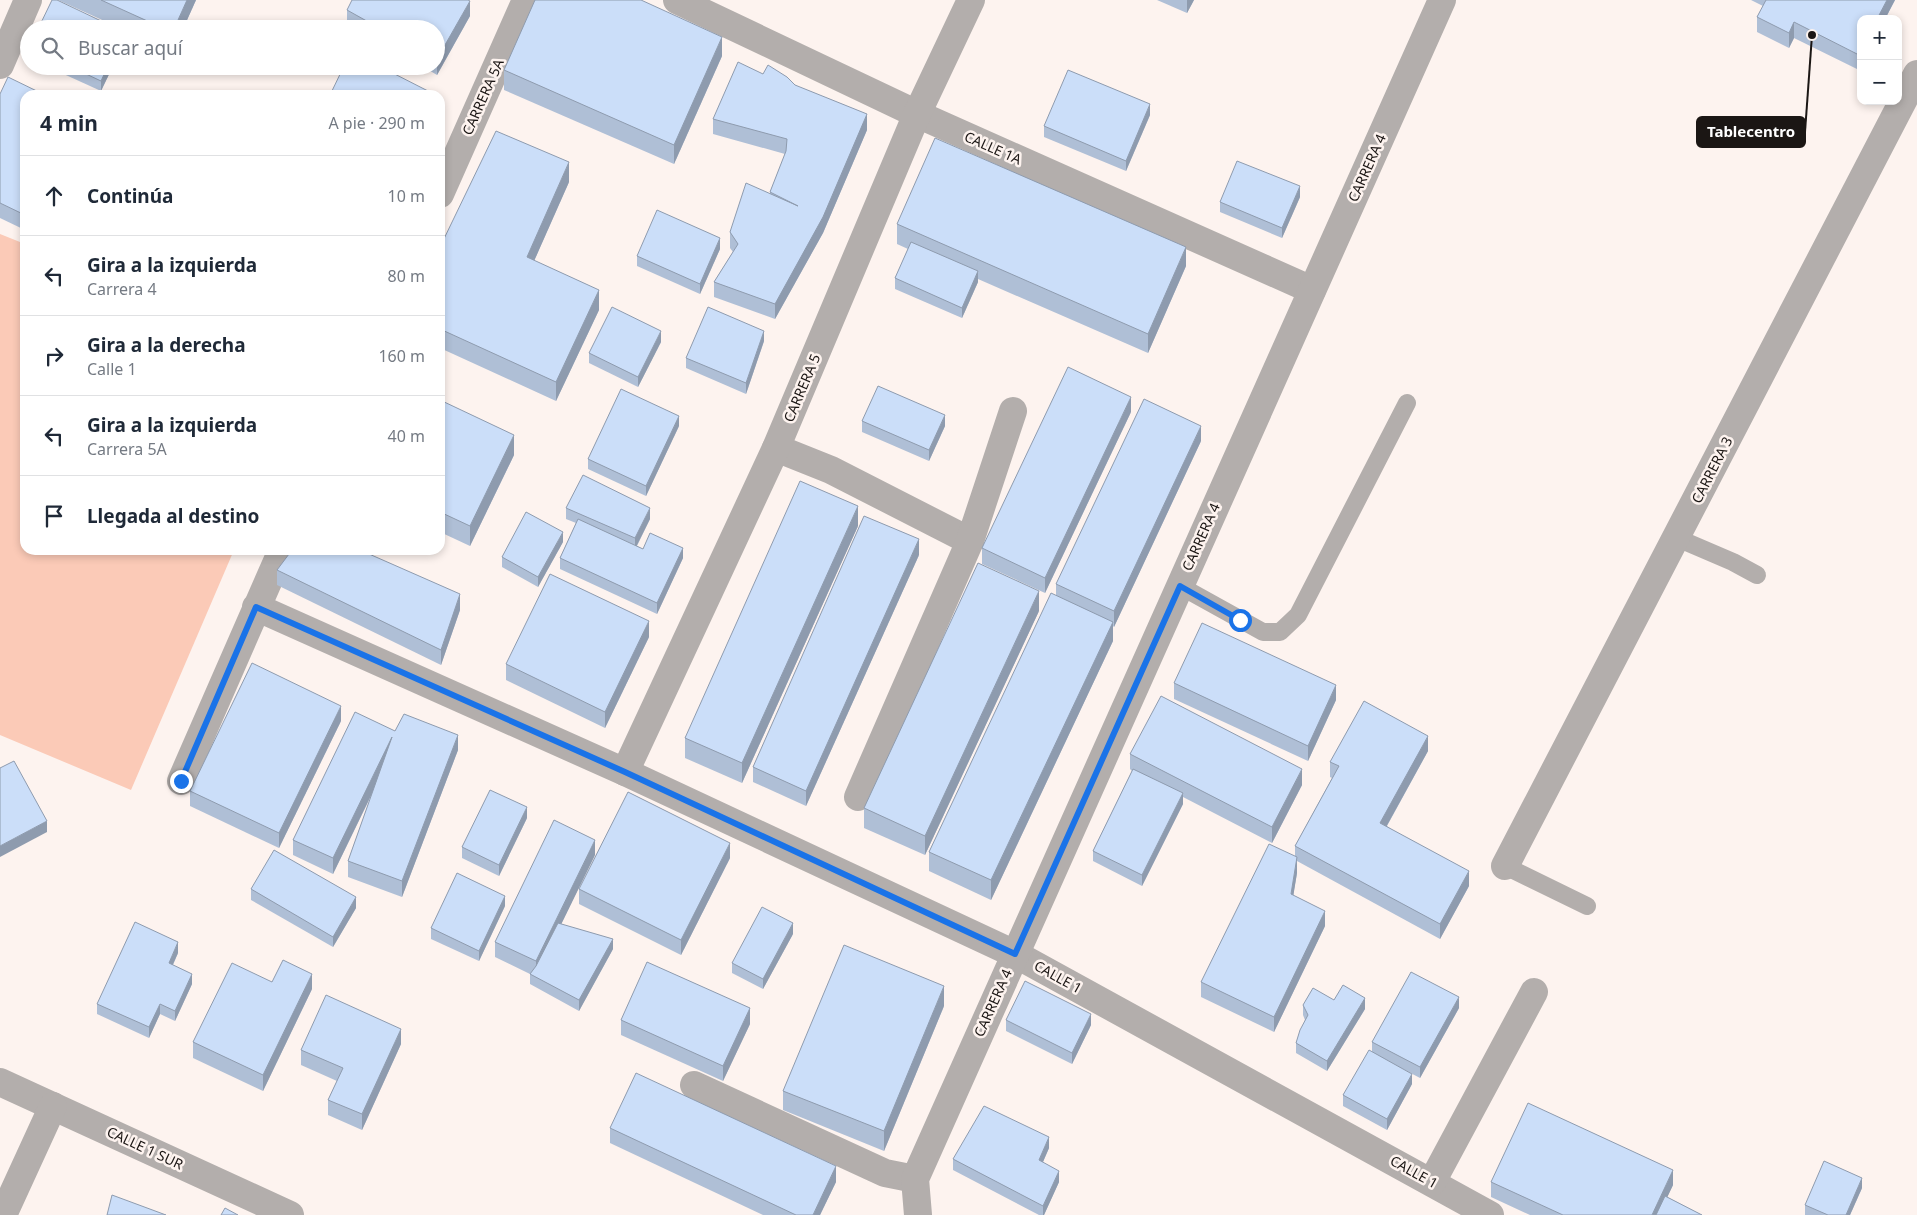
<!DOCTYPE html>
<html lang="es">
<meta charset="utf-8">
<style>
body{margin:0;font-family:"Noto Sans",sans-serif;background:#f2f2f3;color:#1f2937}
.controls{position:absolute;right:15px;top:15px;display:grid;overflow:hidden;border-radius:10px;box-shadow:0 2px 8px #0003}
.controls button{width:45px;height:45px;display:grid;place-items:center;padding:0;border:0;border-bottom:1px solid #e0e1e3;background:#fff;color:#1f2937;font:25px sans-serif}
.stop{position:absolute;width:15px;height:15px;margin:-11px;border:4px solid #1a73e8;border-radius:50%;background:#fff}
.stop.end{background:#1a73e8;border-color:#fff;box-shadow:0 1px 5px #0008}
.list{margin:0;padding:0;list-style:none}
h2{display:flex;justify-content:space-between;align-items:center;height:65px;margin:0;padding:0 20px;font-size:21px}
h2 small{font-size:16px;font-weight:400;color:#747a83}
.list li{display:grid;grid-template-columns:32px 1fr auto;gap:15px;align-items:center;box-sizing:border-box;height:80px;padding:0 20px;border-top:1px solid #e0e1e3}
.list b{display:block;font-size:19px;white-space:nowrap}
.list p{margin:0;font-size:16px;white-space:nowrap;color:#747a83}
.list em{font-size:16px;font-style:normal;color:#747a83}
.icon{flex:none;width:28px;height:28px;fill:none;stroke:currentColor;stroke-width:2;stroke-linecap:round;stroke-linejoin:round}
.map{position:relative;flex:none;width:1917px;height:1215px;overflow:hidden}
.search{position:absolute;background:#fff;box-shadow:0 2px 8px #0003;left:20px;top:20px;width:425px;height:55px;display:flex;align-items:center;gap:12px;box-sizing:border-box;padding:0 18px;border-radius:28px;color:#747a83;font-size:19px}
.panel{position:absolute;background:#fff;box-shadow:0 2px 8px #0003;left:20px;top:90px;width:425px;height:465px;border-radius:15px}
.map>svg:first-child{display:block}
</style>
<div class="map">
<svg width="1917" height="1215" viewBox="0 0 1917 1215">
<rect width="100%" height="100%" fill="#fdf3ef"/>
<path fill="#fbcab7" d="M0,234L25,244V550H234L131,790L0,735Z"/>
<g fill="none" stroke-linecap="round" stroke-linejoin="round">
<g stroke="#b3aeac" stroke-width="18">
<path d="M1677,538L1733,562L1757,575"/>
<path d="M1180,586L1263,632H1280L1298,615L1407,403"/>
<path d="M1505,866L1587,906"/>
</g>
<g stroke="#b3aeac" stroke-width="28">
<path d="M677,0L917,114L1312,290"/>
<path d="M0,65L28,0"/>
<path d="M440,194L526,0"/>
<path d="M776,448L831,470L970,541"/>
<path d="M256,607L625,772L1015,954L1490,1215"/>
<path d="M625,772L776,448L917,114L971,0"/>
<path d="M181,781L282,550"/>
<path d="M858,797L970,541L1013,411"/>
<path d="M1505,866L1917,74"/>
<path d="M0,1082L290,1215"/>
<path d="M694,1085L885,1173L915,1179"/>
<path d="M1432,1182L1534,992"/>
<path d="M3,1215L53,1106"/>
<path d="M918,1215L915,1179L1442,0"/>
</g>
</g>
<g fill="#afbfd6">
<path d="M58,0H196L183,29H122Z"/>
<path d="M1157,0H1194L1187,13Z"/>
<path d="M1751,0H1895L1859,70L1794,38L1789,48L1757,32V17L1763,6Z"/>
<path d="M347,10L470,16L437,75L422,66H436V29H353L347,25Z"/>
<path d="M722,56L674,164L504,90V70Z"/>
<path d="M46,66H113L101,91Z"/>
<path d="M763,74L795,85L867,130L823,233L775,319L714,297V282L733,252L730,248V232L770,194V192L785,154L713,134V119Z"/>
<path d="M0,94L25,95V230L0,218Z"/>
<path d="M1150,115L1126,171L1044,137V126Z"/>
<path d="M569,182L534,261L599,310L556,401L440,348V247Z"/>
<path d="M1300,197L1282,238L1220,212V202Z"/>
<path d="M897,224L1186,266L1148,353L978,279V282L962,318L895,289V278L908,249L897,244Z"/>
<path d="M720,249L700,294L637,266V256Z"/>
<path d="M764,341L746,394L686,368V358Z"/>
<path d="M661,342L638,387L589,363V353Z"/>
<path d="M440,400L514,455L470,546L440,532Z"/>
<path d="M1131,412L1045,593L982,564V548Z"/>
<path d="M862,421L945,426L929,461L862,432Z"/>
<path d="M679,426L646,496L588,469V459Z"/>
<path d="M1201,441L1114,627L1113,626V641L991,900L929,871V852L1056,595V584Z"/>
<path d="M566,508L650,519L637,546L643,549L683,558L657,614L560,569V558L576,523L566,519Z"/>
<path d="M858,526L742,783L685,758V738Z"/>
<path d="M563,542L538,587L502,567V557Z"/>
<path d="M392,550H400L399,553Z"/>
<path d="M919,555L806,806L753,782V767Z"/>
<path d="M277,570L460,610L441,665L277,585Z"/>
<path d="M1039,611L925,855L864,828V808Z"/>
<path d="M649,637L605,728L506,680V664Z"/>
<path d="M1174,683L1336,700L1308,761L1174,699Z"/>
<path d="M341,721L279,848L190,806V791Z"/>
<path d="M395,731L458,750L402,897L348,877V861L372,794L333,874L293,855V840Z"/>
<path d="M1428,751L1387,826L1469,886L1440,939L1297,861V873L1293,896L1325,926L1274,1032L1201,997V982L1295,857V846L1332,778L1330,777V762Z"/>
<path d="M1130,754L1302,785L1272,843L1183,797V804L1142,886L1093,861V851L1132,771L1130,769Z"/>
<path d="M527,818L499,876L462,858V847Z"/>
<path d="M595,855L561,924L613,949L579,1011L530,984V974L495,957V942Z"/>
<path d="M730,858L681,955L579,904V889Z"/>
<path d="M251,889L356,908L333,947L251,900Z"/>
<path d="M505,906L479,961L431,939V928Z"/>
<path d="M793,934L763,989L732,973V963Z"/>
<path d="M178,953L173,965L192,984L175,1021L160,1014L149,1038L97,1014V1004Z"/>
<path d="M312,989L263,1091L193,1058V1042Z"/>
<path d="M1334,1000L1365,1009L1327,1071L1296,1053V1043L1305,1020L1303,1015V1005Z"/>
<path d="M944,1006L884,1151L783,1110V1091Z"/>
<path d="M1459,1008L1420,1078L1401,1068L1412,1084L1387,1130L1343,1106V1095L1372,1052V1042Z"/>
<path d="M621,1020L750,1024L723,1081L621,1035Z"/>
<path d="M1006,1020L1091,1025L1072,1064L1006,1031Z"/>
<path d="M401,1044L362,1130L328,1115V1100L337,1081L301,1065V1050Z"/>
<path d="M610,1128L836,1182L820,1215H763L610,1143Z"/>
<path d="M1049,1148L1043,1162L1059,1182L1044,1215H1039L953,1170V1159Z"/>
<path d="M1491,1182L1673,1185L1667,1197L1702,1215H1530L1491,1197Z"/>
<path d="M1862,1188L1850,1215H1805V1205Z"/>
</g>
<g fill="#8e9bae">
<path d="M187,0H196L183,29H174Z"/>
<path d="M1187,0H1194L1187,13Z"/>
<path d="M1887,0H1895L1885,19H1877Z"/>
<path d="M470,1V16L437,75V59Z"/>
<path d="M1794,22V38L1789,48V33Z"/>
<path d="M722,37V56L674,164V145Z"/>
<path d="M1861,52V67L1859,70V55Z"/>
<path d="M108,66H113L101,91V81Z"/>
<path d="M1150,104V115L1126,171V161Z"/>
<path d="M867,114V130L823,233L775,319V304Z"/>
<path d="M569,162V182L527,277V257Z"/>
<path d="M1300,186V197L1282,238V228Z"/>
<path d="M720,238V249L700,294V284Z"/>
<path d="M1186,247V266L1148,353V334Z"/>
<path d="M978,271V282L962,318V308Z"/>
<path d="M599,290V310L556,401V382Z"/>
<path d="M661,331V342L638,387V377Z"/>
<path d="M764,331V341L746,394V383Z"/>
<path d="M1131,397V412L1045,593V578Z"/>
<path d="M945,415V426L929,461V450Z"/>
<path d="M679,416V426L646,496V486Z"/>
<path d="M1201,426V441L1114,627V611Z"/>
<path d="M514,435V455L470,546V526Z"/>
<path d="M858,506V526L742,783V763Z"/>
<path d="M650,508V519L635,549V538Z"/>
<path d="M563,532V542L538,587V577Z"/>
<path d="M919,539V555L806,806V791Z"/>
<path d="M683,548V558L657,614V603Z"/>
<path d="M1039,591V611L925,855V836Z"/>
<path d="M460,594V610L441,665V650Z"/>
<path d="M649,621V637L605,728V712Z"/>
<path d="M1113,622V641L991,900V880Z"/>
<path d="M1336,685V700L1308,761V746Z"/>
<path d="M341,706V721L279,848V833Z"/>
<path d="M458,735V750L402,897V881Z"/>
<path d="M1428,736V751L1380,838V823Z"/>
<path d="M392,737V752L333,874V858Z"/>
<path d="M1302,769V785L1272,843V827Z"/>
<path d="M1183,793V804L1142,886V875Z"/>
<path d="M527,807V818L499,876V865Z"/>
<path d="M47,821V832L0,857V846Z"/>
<path d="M595,840V855L536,976V961Z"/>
<path d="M730,843V858L681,955V940Z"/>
<path d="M1297,857V873L1291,910V894Z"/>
<path d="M1469,871V886L1440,939V924Z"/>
<path d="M505,896V906L479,961V951Z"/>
<path d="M356,897V908L333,947V937Z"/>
<path d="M1325,911V926L1274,1032V1017Z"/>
<path d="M793,923V934L763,989V979Z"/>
<path d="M613,939V949L579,1011V1000Z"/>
<path d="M178,942V953L169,973V963Z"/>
<path d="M192,974V984L175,1021V1011Z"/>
<path d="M312,974V989L263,1091V1075Z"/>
<path d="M944,986V1006L884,1151V1131Z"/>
<path d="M1459,997V1008L1420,1078V1067Z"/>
<path d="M1365,998V1009L1327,1071V1061Z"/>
<path d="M160,1004V1014L149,1038V1027Z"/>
<path d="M750,1008V1024L723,1081V1066Z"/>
<path d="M1091,1014V1025L1072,1064V1053Z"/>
<path d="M401,1029V1044L362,1130V1114Z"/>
<path d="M1412,1074V1084L1387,1130V1119Z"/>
<path d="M1049,1137V1148L1039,1171V1160Z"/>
<path d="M836,1166V1182L820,1215H813Z"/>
<path d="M1673,1170V1185L1659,1215H1652Z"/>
<path d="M1059,1171V1182L1044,1215H1043V1206Z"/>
<path d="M1862,1178V1188L1850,1215H1846Z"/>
</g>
<g fill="#cbdef9" stroke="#8e9bae">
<path d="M52,0H57L118,29H38Z"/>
<path d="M101,0H187L174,29H165Z"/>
<path d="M352,0H468L470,1L437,59H436V29H381L347,10Z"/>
<path d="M535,0H641L722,37L674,145L504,70Z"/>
<path d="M1766,0H1887L1877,19H1861V52L1859,55L1794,22L1789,33L1757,17Z"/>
<path d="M738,62L763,74L768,65L787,77L795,85L867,114L823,217L775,304L714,282L738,244L730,232L746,183L798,206L770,192L786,151L787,139L713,119Z"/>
<path d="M69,66H108L101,81Z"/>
<path d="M344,66H379L430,92L429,95H330Z"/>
<path d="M1068,70L1150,104L1126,161L1044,126Z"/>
<path d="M8,77L45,95H25V215L0,203V94Z"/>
<path d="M230,91L240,95H228Z"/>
<path d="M496,131L569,162L527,257L599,290L556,382L440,329V247Z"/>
<path d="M935,138L1186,247L1148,334L897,224Z"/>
<path d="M1237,161L1300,186L1282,228L1220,202Z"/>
<path d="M657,210L720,238L700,284L637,256Z"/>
<path d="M911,242L978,271L962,308L895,278Z"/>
<path d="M612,307L661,331L638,377L589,353Z"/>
<path d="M708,307L764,331L746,383L686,358Z"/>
<path d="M1068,367L1131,397L1045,578L982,548Z"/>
<path d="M878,386L945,415L929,450L862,421Z"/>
<path d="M621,389L679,416L646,486L588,459Z"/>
<path d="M1144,399L1201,426L1114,611L1056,584Z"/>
<path d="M440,400L514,435L470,526L440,512Z"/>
<path d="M583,475L650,508L635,538L566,508Z"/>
<path d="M800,481L858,506L742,763L685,738Z"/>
<path d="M526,512L563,532L538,577L502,557Z"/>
<path d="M864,516L919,539L806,791L753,767Z"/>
<path d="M578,519L643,549L650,533L683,548L657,603L560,558Z"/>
<path d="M292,550H360L460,594L441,650L277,570Z"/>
<path d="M978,563L1039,591L925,836L864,808Z"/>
<path d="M550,574L649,621L605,712L506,664Z"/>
<path d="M1051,593L1113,622L991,880L929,852Z"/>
<path d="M1202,623L1336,685L1308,746L1174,683Z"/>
<path d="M252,663L341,706L279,833L190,791Z"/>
<path d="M1161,696L1302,769L1272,827L1130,754Z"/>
<path d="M1364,701L1428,736L1380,823L1469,871L1440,924L1295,846L1339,766L1330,762Z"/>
<path d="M355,712L395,731L404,714L458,735L402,881L348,861L392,737L333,858L293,840Z"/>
<path d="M14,761L47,821L0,846V768Z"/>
<path d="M1133,769L1183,793L1142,875L1093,851Z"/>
<path d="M490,790L527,807L499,865L462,847Z"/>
<path d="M628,792L730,843L681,940L579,889Z"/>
<path d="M554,820L595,840L536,961L495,942Z"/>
<path d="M1269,844L1297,857L1291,894L1325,911L1274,1017L1201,982Z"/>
<path d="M274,850L356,897L333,937L251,889Z"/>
<path d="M457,873L505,896L479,951L431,928Z"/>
<path d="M762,907L793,923L763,979L732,963Z"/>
<path d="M135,922L178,942L169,963L192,974L175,1011L160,1004L149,1027L97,1004Z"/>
<path d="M558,923L613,939L579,1000L530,974L536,966Z"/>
<path d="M844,945L944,986L884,1131L783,1091Z"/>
<path d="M283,960L312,974L263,1075L193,1042L232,963L272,982Z"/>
<path d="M647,962L750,1008L723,1066L621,1020Z"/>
<path d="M1411,972L1459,997L1420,1067L1372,1042Z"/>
<path d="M1025,981L1091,1014L1072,1053L1006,1020Z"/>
<path d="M1343,985L1365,998L1327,1061L1296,1043L1300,1030L1308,1015L1303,1005L1313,988L1334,1000Z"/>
<path d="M326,995L401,1029L362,1114L328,1100L343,1068L301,1050Z"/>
<path d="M1369,1050L1412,1074L1387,1119L1343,1095Z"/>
<path d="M636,1073L836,1166L813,1215H796L610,1128Z"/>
<path d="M1528,1103L1673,1170L1652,1215H1563L1491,1182Z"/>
<path d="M984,1106L1049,1137L1039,1160L1059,1171L1043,1206L953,1159Z"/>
<path d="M1824,1161L1862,1178L1846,1215H1828L1805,1205Z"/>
<path d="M112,1195L166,1215H107Z"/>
<path d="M1665,1196L1702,1215H1656Z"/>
<path d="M225,1208L238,1215H221Z"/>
</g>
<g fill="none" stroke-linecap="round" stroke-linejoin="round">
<path stroke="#1a73e8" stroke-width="6" d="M181,781L256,607L625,772L1015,954L1180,586L1240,620"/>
</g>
<g text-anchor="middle" stroke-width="5" stroke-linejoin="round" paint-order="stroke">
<g font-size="14" fill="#1b1614" stroke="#fdf3ef">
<text transform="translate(483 97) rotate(-66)" y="5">CARRERA 5A</text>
<text transform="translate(993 148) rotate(24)" y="5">CALLE 1A</text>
<text transform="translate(1367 168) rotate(-66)" y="5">CARRERA 4</text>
<text transform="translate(802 388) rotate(-67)" y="5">CARRERA 5</text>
<text transform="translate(1712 470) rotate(-63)" y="5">CARRERA 3</text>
<text transform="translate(1201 537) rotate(-66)" y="5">CARRERA 4</text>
<text transform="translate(1058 977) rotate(29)" y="5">CALLE 1</text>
<text transform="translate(993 1003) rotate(-66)" y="5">CARRERA 4</text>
<text transform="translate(145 1148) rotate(25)" y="5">CALLE 1 SUR</text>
<text transform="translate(1414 1172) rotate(29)" y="5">CALLE 1</text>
</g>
</g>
<path fill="none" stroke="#1b1614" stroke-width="2" d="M1812 35L1805 132"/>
<circle fill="#1b1614" stroke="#fdf3ef" stroke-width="2" cx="1812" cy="35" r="5"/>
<rect fill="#1b1614" stroke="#1b1614" stroke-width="2" x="1697" y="117" width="108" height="30" rx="5"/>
<g font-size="15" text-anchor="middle" font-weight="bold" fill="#fff">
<text x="1751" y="137">Tablecentro</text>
</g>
</svg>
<div class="controls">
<button>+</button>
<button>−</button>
</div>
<div class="stop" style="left:1240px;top:620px"></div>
<div class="stop end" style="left:181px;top:781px"></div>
<div class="search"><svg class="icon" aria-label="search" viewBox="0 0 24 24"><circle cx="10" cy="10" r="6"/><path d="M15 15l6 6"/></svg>Buscar aquí</div>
<section class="panel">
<h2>4 min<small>A pie · 290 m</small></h2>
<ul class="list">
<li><svg class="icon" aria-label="ahead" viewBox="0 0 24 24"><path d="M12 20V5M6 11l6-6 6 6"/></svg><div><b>Continúa</b></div><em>10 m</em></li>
<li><svg class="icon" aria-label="left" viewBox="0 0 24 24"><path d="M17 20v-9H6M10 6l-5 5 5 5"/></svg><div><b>Gira a la izquierda</b><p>Carrera 4</p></div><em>80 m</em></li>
<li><svg class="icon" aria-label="right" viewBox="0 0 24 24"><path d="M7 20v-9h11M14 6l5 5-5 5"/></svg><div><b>Gira a la derecha</b><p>Calle 1</p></div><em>160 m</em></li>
<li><svg class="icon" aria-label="left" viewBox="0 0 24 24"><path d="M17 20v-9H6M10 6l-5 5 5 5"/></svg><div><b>Gira a la izquierda</b><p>Carrera 5A</p></div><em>40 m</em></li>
<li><svg class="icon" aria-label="arrive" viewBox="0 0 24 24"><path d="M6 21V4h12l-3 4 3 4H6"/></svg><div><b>Llegada al destino</b></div></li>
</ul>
</section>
</div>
